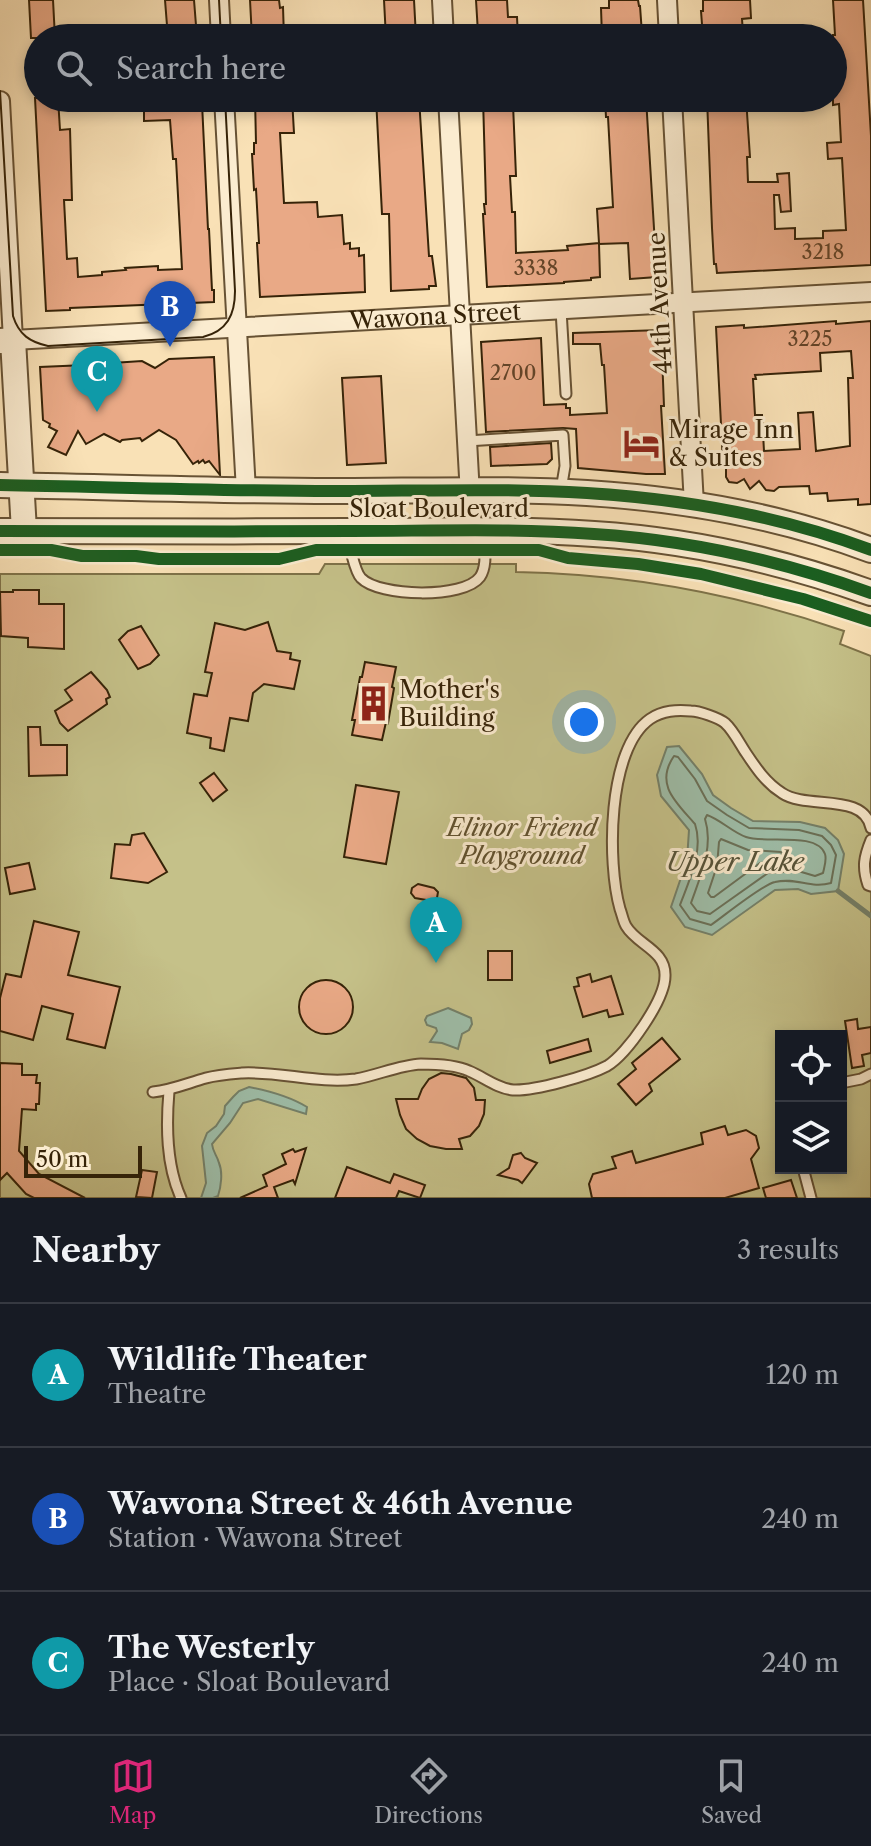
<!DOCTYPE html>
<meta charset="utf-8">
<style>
body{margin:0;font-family:"Libre Caslon Text",serif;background:#20242c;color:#f1f3f6}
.controls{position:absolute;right:24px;bottom:24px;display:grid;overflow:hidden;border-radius:0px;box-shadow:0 4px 12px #0003}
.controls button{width:72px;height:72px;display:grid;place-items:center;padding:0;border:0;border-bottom:2px solid #363941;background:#171b24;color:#f1f3f6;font:40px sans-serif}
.scale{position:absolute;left:24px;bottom:20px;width:118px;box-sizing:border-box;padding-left:8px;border:4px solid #362308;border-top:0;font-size:22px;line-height:28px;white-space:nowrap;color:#362308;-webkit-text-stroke:6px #fbecd0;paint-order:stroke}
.you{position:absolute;left:584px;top:722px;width:28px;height:28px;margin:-20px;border:6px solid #fff;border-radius:50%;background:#1a73e8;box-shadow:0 0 0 12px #1a73e833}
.badge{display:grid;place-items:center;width:52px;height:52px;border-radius:50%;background:#db2777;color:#fff;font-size:26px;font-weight:700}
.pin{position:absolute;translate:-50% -66px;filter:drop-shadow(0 2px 4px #0008)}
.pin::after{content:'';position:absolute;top:42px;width:28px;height:24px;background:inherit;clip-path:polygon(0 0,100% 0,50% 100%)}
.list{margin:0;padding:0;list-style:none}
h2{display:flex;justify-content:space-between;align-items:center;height:104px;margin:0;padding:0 32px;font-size:34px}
h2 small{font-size:26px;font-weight:400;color:#9ea1a6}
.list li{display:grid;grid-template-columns:52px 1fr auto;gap:24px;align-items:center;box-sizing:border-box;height:144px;padding:0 32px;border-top:2px solid #363941}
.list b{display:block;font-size:30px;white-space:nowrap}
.list p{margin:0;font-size:26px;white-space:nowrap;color:#9ea1a6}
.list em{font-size:26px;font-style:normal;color:#9ea1a6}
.icon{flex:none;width:44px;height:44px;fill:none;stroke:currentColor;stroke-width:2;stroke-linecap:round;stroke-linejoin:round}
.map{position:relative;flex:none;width:871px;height:1198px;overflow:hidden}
.search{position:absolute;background:#171b24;box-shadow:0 4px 12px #0003;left:24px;right:24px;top:24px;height:88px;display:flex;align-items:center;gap:20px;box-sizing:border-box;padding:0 28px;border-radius:44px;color:#9ea1a6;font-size:30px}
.sheet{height:536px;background:#171b24}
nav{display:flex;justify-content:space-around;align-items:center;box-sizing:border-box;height:112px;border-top:2px solid #363941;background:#171b24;font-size:22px;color:#9ea1a6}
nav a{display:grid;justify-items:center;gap:4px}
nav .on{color:#db2777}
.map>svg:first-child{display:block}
</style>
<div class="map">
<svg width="871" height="1198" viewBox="0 0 871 1198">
<rect width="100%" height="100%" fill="#f9e1b6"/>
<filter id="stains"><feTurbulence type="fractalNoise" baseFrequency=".0025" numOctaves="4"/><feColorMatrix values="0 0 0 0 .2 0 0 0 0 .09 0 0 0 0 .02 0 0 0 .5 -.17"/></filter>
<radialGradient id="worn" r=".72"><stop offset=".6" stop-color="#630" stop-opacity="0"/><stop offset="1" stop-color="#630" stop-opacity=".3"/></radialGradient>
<path fill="#c5c189" stroke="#7e7248" stroke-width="2" fill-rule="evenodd" d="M325,564H516V572C629,574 738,594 844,631L840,644L871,656V1198H0V574H319ZM781,1036H841V1168H781Z"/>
<g fill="#9ebea9" stroke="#748069" stroke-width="2">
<path d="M679,746L702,774L713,795L731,808L753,821L800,822L825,828L838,840L844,854L838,891L811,894L798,889L775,890L712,935L685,927L671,907L687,860L689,830L661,796L657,775L667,747Z"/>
<path d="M448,1008L471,1018L472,1024L469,1030L462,1034L458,1049L442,1043L430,1042L437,1031L436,1028L427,1025L425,1020L427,1016Z"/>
<path d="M249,1087C270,1091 289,1096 307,1107L306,1114L258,1099L243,1103L230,1123L212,1144C213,1153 217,1155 219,1163C223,1172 221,1187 218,1196L213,1198H201L206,1183L202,1146L207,1133L216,1126L224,1114L225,1106L233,1097L239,1091Z"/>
</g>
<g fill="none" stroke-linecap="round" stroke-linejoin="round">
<g stroke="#6a7058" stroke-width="2">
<path d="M674,756L678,757L695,779L707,801L727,815L749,828L799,830L822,836L831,845L836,855L831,883C810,889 797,877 775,882C763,884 724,916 711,925L690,919L680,905C689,881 704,850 695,824C677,803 654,785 674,756Z"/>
<path d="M707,815C721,820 732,832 746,837C764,844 817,831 825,854C827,860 824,868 823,873L815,876L798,871L768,873L710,914L697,911L691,903C700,877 714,847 705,819Z"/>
<path d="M721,839L748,850L781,852L783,857L781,859L760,863L714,897H711L708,893L717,866L719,842Z"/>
</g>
<path stroke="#748069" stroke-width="5" d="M838,891L871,916"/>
</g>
<g fill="#e9a986" stroke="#362308" stroke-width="2" fill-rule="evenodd">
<path d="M29,0H53L55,38H31Z"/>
<path d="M165,0H194L197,38H168Z"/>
<path d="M250,0H279L280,8L283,7L284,38H252Z"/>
<path d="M384,0H414L416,37L386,38Z"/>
<path d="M476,0H507L508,17H517L518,38H480V33H478Z"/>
<path d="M609,0H638L639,6H640L642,34H640V38H602L601,8H609Z"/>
<path d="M703,0H750L751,18L742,19L743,33H732V38H703L701,11H703Z"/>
<path d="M833,0H863L871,136V265L717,273L716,264H714L712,228L707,98H746L750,157H747L748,182H778L777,174L789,173L791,211L781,212L779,195H774L775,229L795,228V239L823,238V231L846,230L842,158L828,159L827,143L841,142L839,104L833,105V88H838L836,47H833V35H835Z"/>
<path d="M35,98H58L60,130L70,129L72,200H64L65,219L67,259L77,258L78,277L102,275V272L126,270L125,268L158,266V270L182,269L176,159H173L170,120L144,121V106L172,104V98H200V103H202L208,229H209L212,290H214V302L70,308V310L46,311Z"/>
<path d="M255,98H292L294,133H280L284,203L317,202L318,217L342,215L344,244L350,243V249L359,248V256L364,255L365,292L260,297L257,243H259L256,189L254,190L252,154H254V143H256Z"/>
<path d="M376,98H419L429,256H432L436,286H429V289L391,291L389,214H382Z"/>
<path d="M483,98H509V104H513L516,176H510L512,212H515L516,253L568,250L567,246L599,243L597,209L613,207L608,117H606L605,98H646L657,277L630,279L628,243L599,244L600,277L591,278V280L564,282V283L487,287L483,214H485L484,204H486Z"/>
<path d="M836,321V324L871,321V504L858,505V499L828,501L827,493L810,494L809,486L779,487L774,491L766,490L759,481L750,489L744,479L737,483L729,482L726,477V465L723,463L716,327L744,325V328ZM851,351L853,378H848L850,446L816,451L813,412L798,413L800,449L764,451L762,415H755L753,379H756L755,375L821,371L820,353Z"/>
<path d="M661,330L664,406H661L665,474H646L578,468L576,429L563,428L486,432L481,342L541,338L544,405L566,404V408H570V415L607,413L604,365H602L600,344H573V333Z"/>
<path d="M214,357L220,475L209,461L205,463L203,460L199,463L198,461L193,464L176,440L159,430L142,441L140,438L122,440L120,442L104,434L86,444L78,431L66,455L48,447L57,431L49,427L50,424L43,420L40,367L86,365L99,371L112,363L142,361L155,368L169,359Z"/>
<path d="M381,376L386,463L347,465L342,378Z"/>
<path d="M551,443L552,459L547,464L491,466L490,447Z"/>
<path d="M13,590H39V604H64V649L28,647V638L1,636L0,592H13Z"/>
<path d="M268,622L277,651L291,653L290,659L300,661L294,689L264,684L253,693L248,721L230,718L224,751L210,748L211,738L187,733L194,694L207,696L212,673L205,672L215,623L245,630Z"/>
<path d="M141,626L159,655L150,664L138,669L119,640L128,631Z"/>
<path d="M365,662L396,667L392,687L394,688L388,723L386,722L382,740L352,735L355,720H352L360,677H362Z"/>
<path d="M91,672L107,690L110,697L106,699L107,704L68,731L60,723L55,711L72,700L65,690Z"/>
<path d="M28,727H40L41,745H67V775L29,776Z"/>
<path d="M214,773L227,790L213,801L200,783Z"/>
<path d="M356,785L399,792L386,864L344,857Z"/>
<path d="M144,833L167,872L148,883L111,878L115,844L130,845L132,835Z"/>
<path d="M29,863L35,889L10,894L5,868Z"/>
<path d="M418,884L434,888L438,892L437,898L432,901L415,898L411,893L412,888Z"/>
<path d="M34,921L79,932L68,975L120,987L105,1048L67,1039L73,1014L42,1006L33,1040L0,1031V998L6,974L21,977Z"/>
<rect x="488" y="951" width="24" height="29"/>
<path d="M590,974L592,982L611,976L623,1014L609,1017L607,1010L583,1017L574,987L579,986L577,978Z"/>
<circle cx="326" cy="1007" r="27"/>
<path d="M857,1019L858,1029L871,1027V1053L862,1055L864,1066L852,1068L845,1021Z"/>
<path d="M662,1038L680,1059L649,1084L652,1091L636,1105L618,1084L636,1069L632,1063Z"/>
<path d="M588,1039L591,1051L550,1063L547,1051Z"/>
<path d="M0,1063L22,1064V1075H37L36,1083H40L39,1104H36V1110L22,1109L19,1151L39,1174L85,1198H34L26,1194L7,1173L0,1180Z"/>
<path d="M441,1073L451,1074L466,1078L474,1088L476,1100H485L484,1114L479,1126L470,1136L459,1139L462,1149H446L430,1146L417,1139L406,1129L400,1115L396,1099H418L422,1089L429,1079Z"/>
<path d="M725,1126L728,1135L746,1130L756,1136L759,1148L751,1159L759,1188L725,1198H592L589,1184L593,1174L616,1168L612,1157L632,1151L636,1163L703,1144L701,1133Z"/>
<path d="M306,1148L295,1184L293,1180L274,1187L278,1198H240L267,1186L263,1175L286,1164L282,1154L293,1149L295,1152Z"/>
<path d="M521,1153L525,1158L537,1163L522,1183L518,1180L498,1175L509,1168L513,1155Z"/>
<path d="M347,1167L390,1183L394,1174L425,1185L420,1198L399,1191L396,1198H335Z"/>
<path d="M142,1170L157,1172L152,1198L136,1197Z"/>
<path d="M791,1180L797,1198H766L763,1188Z"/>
</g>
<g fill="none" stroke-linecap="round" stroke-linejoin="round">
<defs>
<g id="service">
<path d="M561,310L566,394"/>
<path d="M467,441L563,435L565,466L561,490"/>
<path d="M347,531C348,541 355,572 361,578C379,597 464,599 480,577C488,565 484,547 484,534"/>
<path d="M871,840C864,857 862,867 868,885L871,886"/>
<path d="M841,1083L861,1079L871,1074"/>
<path d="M169,1091C166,1126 166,1165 181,1198"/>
<path d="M153,1092C172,1090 188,1083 206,1078C217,1075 230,1074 242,1073C280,1071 318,1084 356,1079C378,1075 400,1065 421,1064C436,1064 456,1065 469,1071C484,1077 496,1088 513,1090C535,1091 588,1076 607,1066C627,1054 665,1000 665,976C666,950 637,945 626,926C623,921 622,914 620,909C607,863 607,749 650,719C663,710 677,710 691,711C699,711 719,718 725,723C733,730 740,744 746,753C756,768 766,783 782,793C807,810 864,792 871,828"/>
<path d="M803,1168L811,1198"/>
</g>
<g id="minor">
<path d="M219,0L221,38"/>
<path d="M442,0L444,38"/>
<path d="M667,0L669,38"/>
<path d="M224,98L246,491"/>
<path d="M448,98L472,531"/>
<path d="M672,98L694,505"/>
<path id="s1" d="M0,101L13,340L871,292"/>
</g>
<g id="tertiary">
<path d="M0,341L13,340L24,531"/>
<path d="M0,485C111,487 222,491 333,491C417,491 503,488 587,493C683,499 781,516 871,550"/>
<path d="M0,531C117,531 234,532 351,531C432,531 513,528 594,534C688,540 782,561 871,593"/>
</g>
</defs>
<use href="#service" stroke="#675234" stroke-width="13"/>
<use href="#minor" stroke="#675234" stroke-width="22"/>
<use href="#tertiary" stroke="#675234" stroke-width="28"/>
<use href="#service" stroke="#fbecd0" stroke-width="9"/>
<use href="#minor" stroke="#fbecd0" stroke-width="18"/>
<use href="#tertiary" stroke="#fbecd0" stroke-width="24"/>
<g stroke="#362308" stroke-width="2">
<path d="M219,0L221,38"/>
<path d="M0,91L13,316C19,335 30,342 48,346L203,337C227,331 235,315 235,291L225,98"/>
</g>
<defs>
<g id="cycleway">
<path d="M0,485C111,487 222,491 333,491C417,491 503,488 587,493C683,499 781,516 871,550"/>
<path d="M0,531C117,531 234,532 351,531C432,531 513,528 594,534C688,540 782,561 871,593"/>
<path d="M0,550H51L82,556H136L159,559H279L316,550H539L568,558L638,564L701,574L803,599L871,621"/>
</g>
</defs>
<use href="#cycleway" stroke="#fbecd0" stroke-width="17"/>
<use href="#cycleway" stroke="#1b5e20" stroke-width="12"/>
</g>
<defs>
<symbol id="hotel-bare" viewBox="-9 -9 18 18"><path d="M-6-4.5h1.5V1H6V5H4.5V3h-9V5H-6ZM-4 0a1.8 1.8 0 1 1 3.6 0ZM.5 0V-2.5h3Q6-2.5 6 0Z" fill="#8f2418" stroke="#fbecd0" stroke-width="2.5" paint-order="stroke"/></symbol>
<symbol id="building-bare" viewBox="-9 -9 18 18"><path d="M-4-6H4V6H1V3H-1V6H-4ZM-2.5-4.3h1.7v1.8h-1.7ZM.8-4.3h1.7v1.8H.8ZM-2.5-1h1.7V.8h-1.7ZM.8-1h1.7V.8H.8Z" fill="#8f2418" stroke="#fbecd0" stroke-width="2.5" paint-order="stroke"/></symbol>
</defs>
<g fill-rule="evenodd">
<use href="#hotel-bare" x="616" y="418" width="51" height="51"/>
<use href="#building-bare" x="348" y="678" width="51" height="51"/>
</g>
<g text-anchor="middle" stroke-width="6" stroke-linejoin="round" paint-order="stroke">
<g font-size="20" fill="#634428">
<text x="823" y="259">3218</text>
<text x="536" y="275">3338</text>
<text x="810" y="346">3225</text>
<text x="513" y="380">2700</text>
</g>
<g font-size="24" fill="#362308" stroke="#fbecd0">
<text transform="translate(660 303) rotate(-93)" y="8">44th Avenue</text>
<text dy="8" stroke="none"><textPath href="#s1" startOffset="662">Wawona Street</textPath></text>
<text x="439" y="517">Sloat Boulevard</text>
</g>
<g font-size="24" fill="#362308" stroke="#fbecd0" text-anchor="start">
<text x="668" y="438">Mirage Inn<tspan x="668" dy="28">&amp; Suites</tspan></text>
<text x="399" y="698">Mother's<tspan x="399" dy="28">Building</tspan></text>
</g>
<g font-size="24" font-style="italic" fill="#61522f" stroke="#fbecd0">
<text x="522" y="836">Elinor Friend<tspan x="522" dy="28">Playground</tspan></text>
</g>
<g font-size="26" font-style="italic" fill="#555238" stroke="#fbecd0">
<text x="735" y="871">Upper Lake</text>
</g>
</g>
<rect width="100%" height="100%" filter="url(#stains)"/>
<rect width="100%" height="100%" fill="url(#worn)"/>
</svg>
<div class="controls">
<button><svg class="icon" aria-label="locate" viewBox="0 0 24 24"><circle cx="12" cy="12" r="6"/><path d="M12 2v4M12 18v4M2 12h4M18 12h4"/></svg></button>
<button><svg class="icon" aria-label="layers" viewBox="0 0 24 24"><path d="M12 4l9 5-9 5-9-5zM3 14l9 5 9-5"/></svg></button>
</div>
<div class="scale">50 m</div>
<div class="you"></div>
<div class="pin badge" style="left:436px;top:963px;background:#0f9aa8">A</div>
<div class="pin badge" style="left:170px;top:347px;background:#1a4fb4">B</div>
<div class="pin badge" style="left:97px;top:412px;background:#0f9aa8">C</div>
<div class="search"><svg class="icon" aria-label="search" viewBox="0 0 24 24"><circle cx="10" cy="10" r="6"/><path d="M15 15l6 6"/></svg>Search here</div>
</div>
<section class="sheet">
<h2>Nearby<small>3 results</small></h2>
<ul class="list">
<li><span class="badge" style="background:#0f9aa8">A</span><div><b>Wildlife Theater</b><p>Theatre</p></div><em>120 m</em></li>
<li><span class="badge" style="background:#1a4fb4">B</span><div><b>Wawona Street &amp; 46th Avenue</b><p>Station · Wawona Street</p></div><em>240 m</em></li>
<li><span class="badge" style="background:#0f9aa8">C</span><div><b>The Westerly</b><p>Place · Sloat Boulevard</p></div><em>240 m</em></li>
</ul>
</section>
<nav>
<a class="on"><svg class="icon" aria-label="map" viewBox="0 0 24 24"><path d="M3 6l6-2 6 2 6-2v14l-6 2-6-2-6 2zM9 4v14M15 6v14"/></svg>Map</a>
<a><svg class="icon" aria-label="directions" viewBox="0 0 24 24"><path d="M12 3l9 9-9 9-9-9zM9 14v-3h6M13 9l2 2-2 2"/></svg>Directions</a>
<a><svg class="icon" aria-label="saved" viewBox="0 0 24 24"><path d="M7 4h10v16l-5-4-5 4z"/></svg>Saved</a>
</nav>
